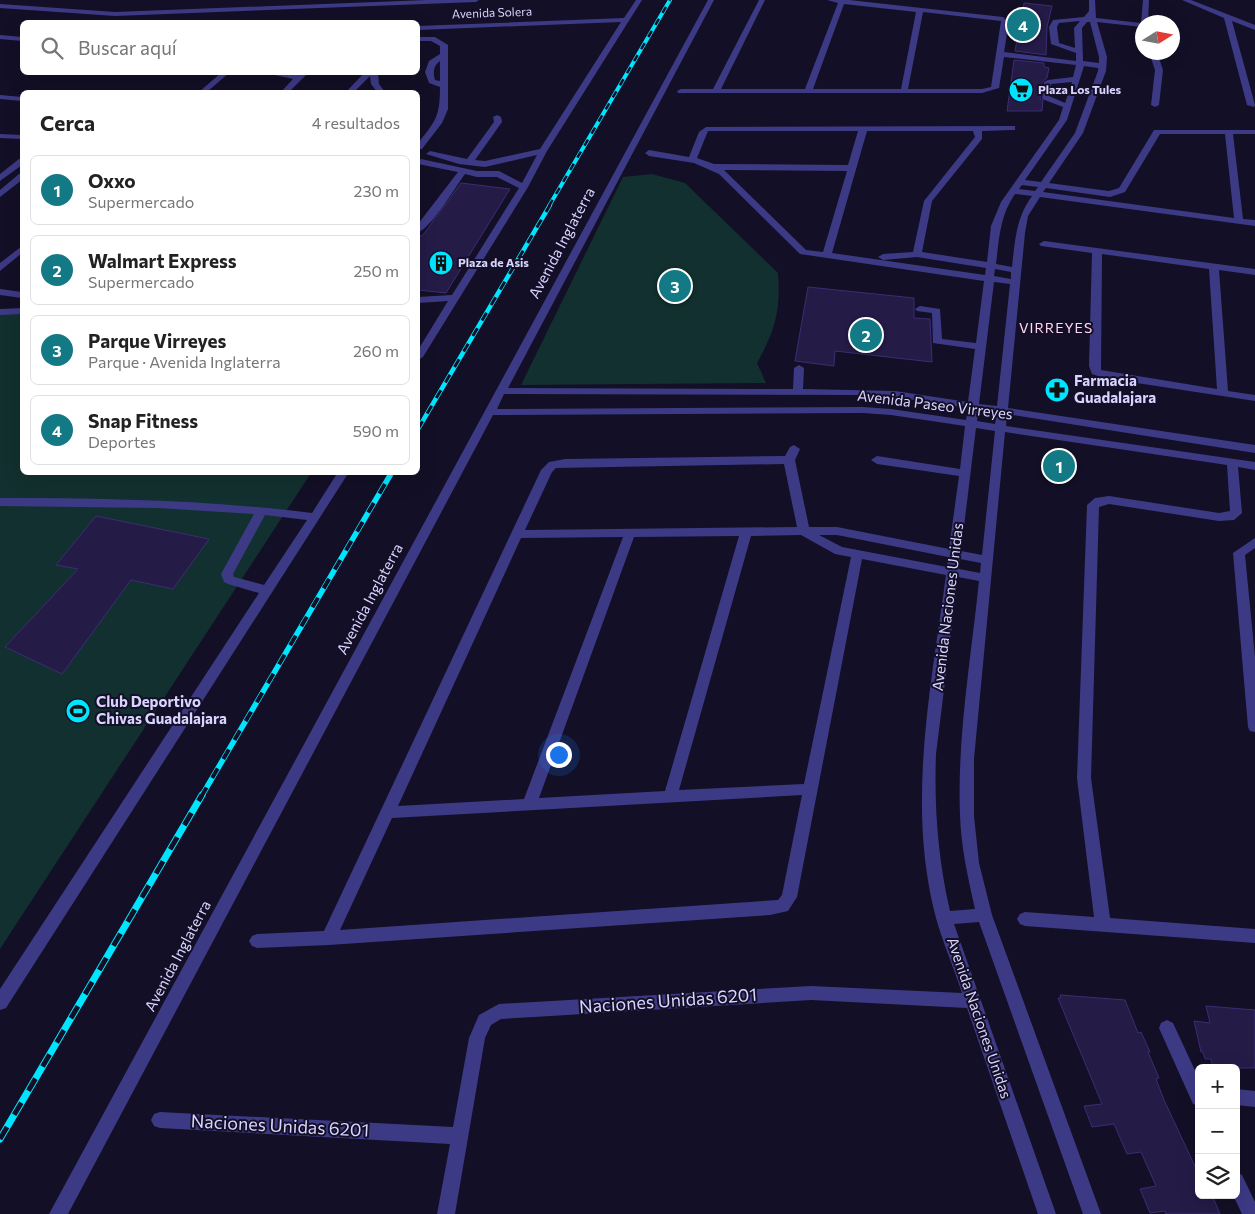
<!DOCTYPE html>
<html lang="es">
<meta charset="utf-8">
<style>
body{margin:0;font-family:Commissioner,sans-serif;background:#f6f6f6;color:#222}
.controls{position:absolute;right:15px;bottom:15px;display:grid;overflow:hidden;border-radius:8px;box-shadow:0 5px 20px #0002}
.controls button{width:45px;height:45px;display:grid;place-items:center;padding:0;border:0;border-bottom:1px solid #e0e0e0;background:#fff;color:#222;font:25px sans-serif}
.compass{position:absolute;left:1135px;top:15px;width:45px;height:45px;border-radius:50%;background:#fff;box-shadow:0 5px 20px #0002;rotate:79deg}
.you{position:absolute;left:558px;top:754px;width:18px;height:18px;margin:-12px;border:4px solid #fff;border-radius:50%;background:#1a73e8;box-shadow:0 0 0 8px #1a73e833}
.badge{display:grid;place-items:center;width:32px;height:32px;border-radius:50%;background:#137a85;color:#fff;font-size:16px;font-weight:700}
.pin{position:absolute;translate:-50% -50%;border:2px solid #fff;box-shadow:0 1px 5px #0006}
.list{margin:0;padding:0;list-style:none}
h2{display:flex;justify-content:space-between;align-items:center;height:65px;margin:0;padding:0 20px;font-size:21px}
h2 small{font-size:16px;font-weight:400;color:#767676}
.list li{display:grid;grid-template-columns:32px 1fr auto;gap:15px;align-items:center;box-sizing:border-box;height:70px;margin:0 10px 10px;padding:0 10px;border:1px solid #e0e0e0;border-radius:8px}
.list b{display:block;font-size:19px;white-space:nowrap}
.list p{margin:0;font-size:16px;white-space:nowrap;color:#767676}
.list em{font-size:16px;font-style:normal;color:#767676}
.icon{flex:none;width:28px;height:28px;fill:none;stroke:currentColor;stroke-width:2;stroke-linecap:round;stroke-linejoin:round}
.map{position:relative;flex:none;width:1255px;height:1214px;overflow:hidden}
.search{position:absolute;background:#fff;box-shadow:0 5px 20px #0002;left:20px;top:20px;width:400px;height:55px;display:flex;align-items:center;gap:12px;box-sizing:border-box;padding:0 18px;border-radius:8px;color:#767676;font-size:19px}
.panel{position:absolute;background:#fff;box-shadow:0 5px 20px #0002;left:20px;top:90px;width:400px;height:385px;border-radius:8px}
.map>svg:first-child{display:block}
</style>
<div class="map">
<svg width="1255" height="1214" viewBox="0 0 1255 1214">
<rect width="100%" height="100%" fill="#130f26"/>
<g fill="#12302f">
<path d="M652,174L685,183L778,273C781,310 775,331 757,363L766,383L521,385L623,177Z"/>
<path d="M22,313V472L311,473L0,949V314Z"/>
</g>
<g fill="#241b47" stroke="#3b2d73">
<path d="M1024,3L1052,6L1047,27L1046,55L1015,51Z"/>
<path d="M1014,60L1044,63V67L1049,68L1047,78L1042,82L1040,99L1043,101L1042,111H1007Z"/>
<path d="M461,183L510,189L446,293L418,290V237L423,235Z"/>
<path d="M808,287L914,298V318L930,319L932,362L835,351L834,366L795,361Z"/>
<path d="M96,516L209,539L173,589L131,580L62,674L5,647L78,569L56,565Z"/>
<path d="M1060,995L1125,1000L1138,1033L1141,1032L1150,1052H1148L1159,1078L1156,1079L1164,1100L1199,1175V1195H1212L1220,1214H1166L1165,1211L1150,1213L1140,1189L1156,1186L1141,1152L1127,1154L1114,1124L1092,1127L1084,1106L1102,1104L1058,998H1061Z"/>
<path d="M1206,1006L1255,1010V1068H1213L1211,1059H1205L1203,1052H1201L1194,1021L1210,1023Z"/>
</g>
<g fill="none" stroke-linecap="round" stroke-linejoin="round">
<g fill="#3d3a85" fill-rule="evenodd">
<path d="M427,0H479L476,2L115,16L0,8V4L115,12Z"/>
<path d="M636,0H642L547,151L528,187L423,357L418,360V350L448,301L418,303V297L452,295L519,188L497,177H477L465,174C456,186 431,229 418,232V224L458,172L418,164V161L421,159L477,171H499L522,183L537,155L485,167L459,164L426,154L430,151L467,159L494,122L493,117L497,115L501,117L502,122L475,160L485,161L540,149L621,22L418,30V26L624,18Z"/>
<path d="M708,0H714L508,388L793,389L794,368L799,365L804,368L803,389L895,391L968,402L975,349L933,343L932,313L917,311L915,309L920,306L940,309L942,339L976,343L984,281L800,254L719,174L694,163L649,156L645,153L649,150L689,157L699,132L706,127L1015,126V130H1012L982,131V139L932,201L922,252L987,262L991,226L1001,202L1059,120L1063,107L1042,99L1044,82L1048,80L1073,77L1076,65L1004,57L999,88L982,93H678L677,91L681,89H713L759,0H765L721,89H805L838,3L827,0H849L1003,17L1009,22L1004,52L1076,61V53L1051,44L1049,27L1053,20L1084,17L1089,11V0H1095L1096,18L1141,23L1143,0H1149L1148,22H1142V27L1097,22L1107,57L1106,71L1083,133L1049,183L1109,191L1119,188L1154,130H1255V134H1233L1243,219L1255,220V226L1040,197L1028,216L1025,233L1008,408L1255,445V453L1007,414L1006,426L1255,462V470L1238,467L1242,513L1234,520L1219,521L1109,504L1099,507L1091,778L1110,918L1255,929V943L1025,926L1020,924L1017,919L1020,914L1025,912L1094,917L1077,778L1087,505L1095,498L1109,496L1219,513L1230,511L1227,465L1005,432L974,759V816L979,863L992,915L1101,1214H1083L979,922L954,924L1056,1214H1038L967,1008L811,1000L501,1019L491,1025L485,1038L455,1214H437L450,1144L160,1128L154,1126L151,1120L154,1114L160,1112L453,1127L469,1038L479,1015L499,1004L811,986L962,993C954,968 943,943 936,918C906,805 931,688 946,575L862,559L797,897L788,911L770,915L329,945L257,948L252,946L249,941L252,936L257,934L324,931L541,470L549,462L565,459L785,456L790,447L794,445L800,449L795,460L809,527H837L949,549L959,476L877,464L871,460L877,456L960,469L965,426L891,415L863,413L493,415L68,1214H49ZM844,4L916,12L901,89H813ZM923,12L1001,21L991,87L982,89H908ZM1080,21L1074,28L1075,48L1059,43L1057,27L1059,23ZM1087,22H1090L1099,57V63L1083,61L1082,28ZM1084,66L1098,68V71L1075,133L1041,182L1025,180L1067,120ZM1072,82L1065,103L1049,96L1051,84ZM708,131H858L848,165L714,164L697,158ZM867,131H973L975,137L924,201L913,252L883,254L878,257L883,260L917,257L986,268L985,275L832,253ZM1160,134H1225L1234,218L1043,192L1046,188L1110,197L1125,192ZM724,170L847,171L823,252L806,250ZM1022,185L1038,187L1035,191L1019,189ZM1015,194L1032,196C1016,218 1015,240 1012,267L996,264C999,239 1000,215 1015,194ZM995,269L1011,272V279L994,276ZM994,282L1010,284L997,406L979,404ZM504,394L863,395L895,397L968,408L966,420L891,409L863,407L497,409ZM978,410L997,413L995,424L977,421ZM976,428L995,431L982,555L961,551ZM784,464L797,527L525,530L552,472L556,468ZM801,535L835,554L851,557L804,784L679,790L751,536ZM819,535H837L948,557L947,567L842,547ZM739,536L665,791L539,798L634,537ZM623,537L524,799L398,806L521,538ZM960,559L981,563L980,573L959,569ZM958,577L979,581C971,658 957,738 960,815C961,847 968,878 975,909L950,911C938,859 934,807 936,754ZM802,795L782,895L778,900L340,930L392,818Z"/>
<path d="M1182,0H1191L1255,25V30L1232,21L1255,105L1254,107L1247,105L1224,18Z"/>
<path d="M0,35L22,37V41L0,39Z"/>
<path d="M418,37H435L448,45V109L442,123L422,149H419L418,143C436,121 440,116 440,87L429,83L425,72L429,61L440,54V46L431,41H418ZM440,61V81L435,80C433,72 433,66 440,61Z"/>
<path d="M1149,52H1157L1163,70L1159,105L1155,107L1151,105L1155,70Z"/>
<path d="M222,72H230L207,92H199Z"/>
<path d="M261,72H281L297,75L300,72L308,73L289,92H281L293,79Z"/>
<path d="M365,72H378L379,84L385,92H377L371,84L370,76L354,92H346Z"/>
<path d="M0,95L22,97V101L0,99Z"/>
<path d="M0,134L22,135V139L0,138Z"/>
<path d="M19,159H22V165L0,181V174Z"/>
<path d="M19,174H22V180L0,197V190Z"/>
<path d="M1044,241L1255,269V275L1219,270L1228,391L1255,395V401L1104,378L1092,374L1089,366L1092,253L1041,246L1039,244ZM1102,254L1209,269L1217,389L1101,370Z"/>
<path d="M22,246V253L0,271V263Z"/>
<path d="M0,289L22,292V298L0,295Z"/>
<path d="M22,308V314L0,315V309Z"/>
<path d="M338,472H349L6,1008L0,1010V989L259,593L228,584L224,582L221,574L254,514L158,508L0,506V498C104,498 208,500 312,513ZM265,515L307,520L264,585L234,577L233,574Z"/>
<path d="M1255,538V548L1245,555L1255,657V732L1250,731L1248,727L1233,553Z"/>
<path d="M1167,1020L1173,1023L1199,1079V1106L1193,1104L1159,1028L1161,1023Z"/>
<path d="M1236,1089L1255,1091V1107L1236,1105Z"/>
<path d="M1236,1172L1242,1175L1255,1202V1214H1242L1233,1195H1236Z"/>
</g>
<defs>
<path id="rail-far3" d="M549,206L670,0"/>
<path id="rail-far2" d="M418,429L550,205"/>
<path id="rail-far1" d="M201,797L392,472"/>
<path id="rail" d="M0,1139L202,795"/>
</defs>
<use href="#rail-far3" stroke="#00e5ff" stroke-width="4"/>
<use href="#rail-far2" stroke="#00e5ff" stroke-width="4.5"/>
<use href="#rail-far1" stroke="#00e5ff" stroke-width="5.5"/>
<use href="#rail" stroke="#00e5ff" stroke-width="7"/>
<use href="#rail-far3" stroke="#130f26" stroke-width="2.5" stroke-dasharray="7" stroke-linecap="butt"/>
<use href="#rail-far2" stroke="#130f26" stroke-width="3" stroke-dasharray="9" stroke-linecap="butt"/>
<use href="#rail-far1" stroke="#130f26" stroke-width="4" stroke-dasharray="11" stroke-linecap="butt"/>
<use href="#rail" stroke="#130f26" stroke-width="5" stroke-dasharray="14" stroke-linecap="butt"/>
</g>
<defs>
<symbol id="supermarket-disc" viewBox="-11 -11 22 22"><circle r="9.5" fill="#00e5ff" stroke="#130f26"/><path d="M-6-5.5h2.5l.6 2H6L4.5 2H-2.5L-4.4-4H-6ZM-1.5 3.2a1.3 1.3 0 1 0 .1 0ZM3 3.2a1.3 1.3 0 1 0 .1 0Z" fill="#111"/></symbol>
<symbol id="building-disc" viewBox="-11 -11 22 22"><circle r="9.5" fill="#00e5ff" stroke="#130f26"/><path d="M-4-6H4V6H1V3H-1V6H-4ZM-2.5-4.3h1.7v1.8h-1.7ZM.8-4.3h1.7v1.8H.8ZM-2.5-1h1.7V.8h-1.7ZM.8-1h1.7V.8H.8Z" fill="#111"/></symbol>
<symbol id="pharmacy-disc" viewBox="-11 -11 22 22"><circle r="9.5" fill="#00e5ff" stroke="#130f26"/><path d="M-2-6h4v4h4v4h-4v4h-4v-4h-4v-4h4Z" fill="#111"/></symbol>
<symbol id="stadium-disc" viewBox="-11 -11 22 22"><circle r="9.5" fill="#00e5ff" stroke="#130f26"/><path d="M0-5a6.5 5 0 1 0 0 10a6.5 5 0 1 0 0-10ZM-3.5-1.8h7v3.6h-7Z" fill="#111"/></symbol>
</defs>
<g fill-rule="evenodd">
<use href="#supermarket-disc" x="1007" y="76" width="28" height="28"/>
<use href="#building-disc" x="427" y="249" width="28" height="28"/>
<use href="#pharmacy-disc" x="1043" y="376" width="28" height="28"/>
<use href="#stadium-disc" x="64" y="697" width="28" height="28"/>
</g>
<g text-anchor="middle" stroke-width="4" stroke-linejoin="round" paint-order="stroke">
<g font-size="12" fill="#d9d4ff" stroke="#130f26">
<text transform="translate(492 13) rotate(-2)" y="4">Avenida Solera</text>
</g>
<g font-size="12" font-weight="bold" fill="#d9d4ff" stroke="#130f26" text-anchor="start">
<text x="1038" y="94">Plaza Los Tules</text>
<text x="458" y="267">Plaza de Asis</text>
</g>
<g font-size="14" letter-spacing="1" fill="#ffd6f0" stroke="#130f26">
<text x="1056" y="333">VIRREYES</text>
</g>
<g font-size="15" fill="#d9d4ff" stroke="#130f26">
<text transform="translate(562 243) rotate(-62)" y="5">Avenida Inglaterra</text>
<text transform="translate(935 405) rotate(7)" y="5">Avenida Paseo Virreyes</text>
<text transform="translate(370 599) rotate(-62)" y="5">Avenida Inglaterra</text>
<text transform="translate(948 607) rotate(-83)" y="5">Avenida Naciones Unidas</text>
<text transform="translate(178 956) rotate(-62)" y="5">Avenida Inglaterra</text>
<text transform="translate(979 1018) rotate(71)" y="5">Avenida Naciones Unidas</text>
</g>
<g font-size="15" font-weight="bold" fill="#d9d4ff" stroke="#130f26" text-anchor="start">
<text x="1074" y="386">Farmacia<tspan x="1074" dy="17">Guadalajara</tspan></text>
<text x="96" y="707">Club Deportivo<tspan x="96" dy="17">Chivas Guadalajara</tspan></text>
</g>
<g font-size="18" fill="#d9d4ff" stroke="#130f26">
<text transform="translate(668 1001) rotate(-4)" y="6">Naciones Unidas 6201</text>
<text transform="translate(280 1126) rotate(3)" y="6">Naciones Unidas 6201</text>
</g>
</g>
</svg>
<div class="controls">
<button>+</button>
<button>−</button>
<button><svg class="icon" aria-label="layers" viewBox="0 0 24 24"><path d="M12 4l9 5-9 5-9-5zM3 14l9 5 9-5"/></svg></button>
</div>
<svg class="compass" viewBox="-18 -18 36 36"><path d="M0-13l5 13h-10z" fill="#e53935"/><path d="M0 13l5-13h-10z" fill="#767676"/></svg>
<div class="you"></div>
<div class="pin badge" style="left:1059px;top:466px">1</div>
<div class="pin badge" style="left:866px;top:335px">2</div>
<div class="pin badge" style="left:675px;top:286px">3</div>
<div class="pin badge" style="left:1023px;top:25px">4</div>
<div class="search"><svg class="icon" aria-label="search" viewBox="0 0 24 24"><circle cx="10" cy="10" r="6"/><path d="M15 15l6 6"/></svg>Buscar aquí</div>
<section class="panel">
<h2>Cerca<small>4 resultados</small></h2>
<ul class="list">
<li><span class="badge">1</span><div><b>Oxxo</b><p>Supermercado</p></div><em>230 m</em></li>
<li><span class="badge">2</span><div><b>Walmart Express</b><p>Supermercado</p></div><em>250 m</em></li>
<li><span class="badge">3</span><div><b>Parque Virreyes</b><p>Parque · Avenida Inglaterra</p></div><em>260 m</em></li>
<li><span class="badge">4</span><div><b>Snap Fitness</b><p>Deportes</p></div><em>590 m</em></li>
</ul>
</section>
</div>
